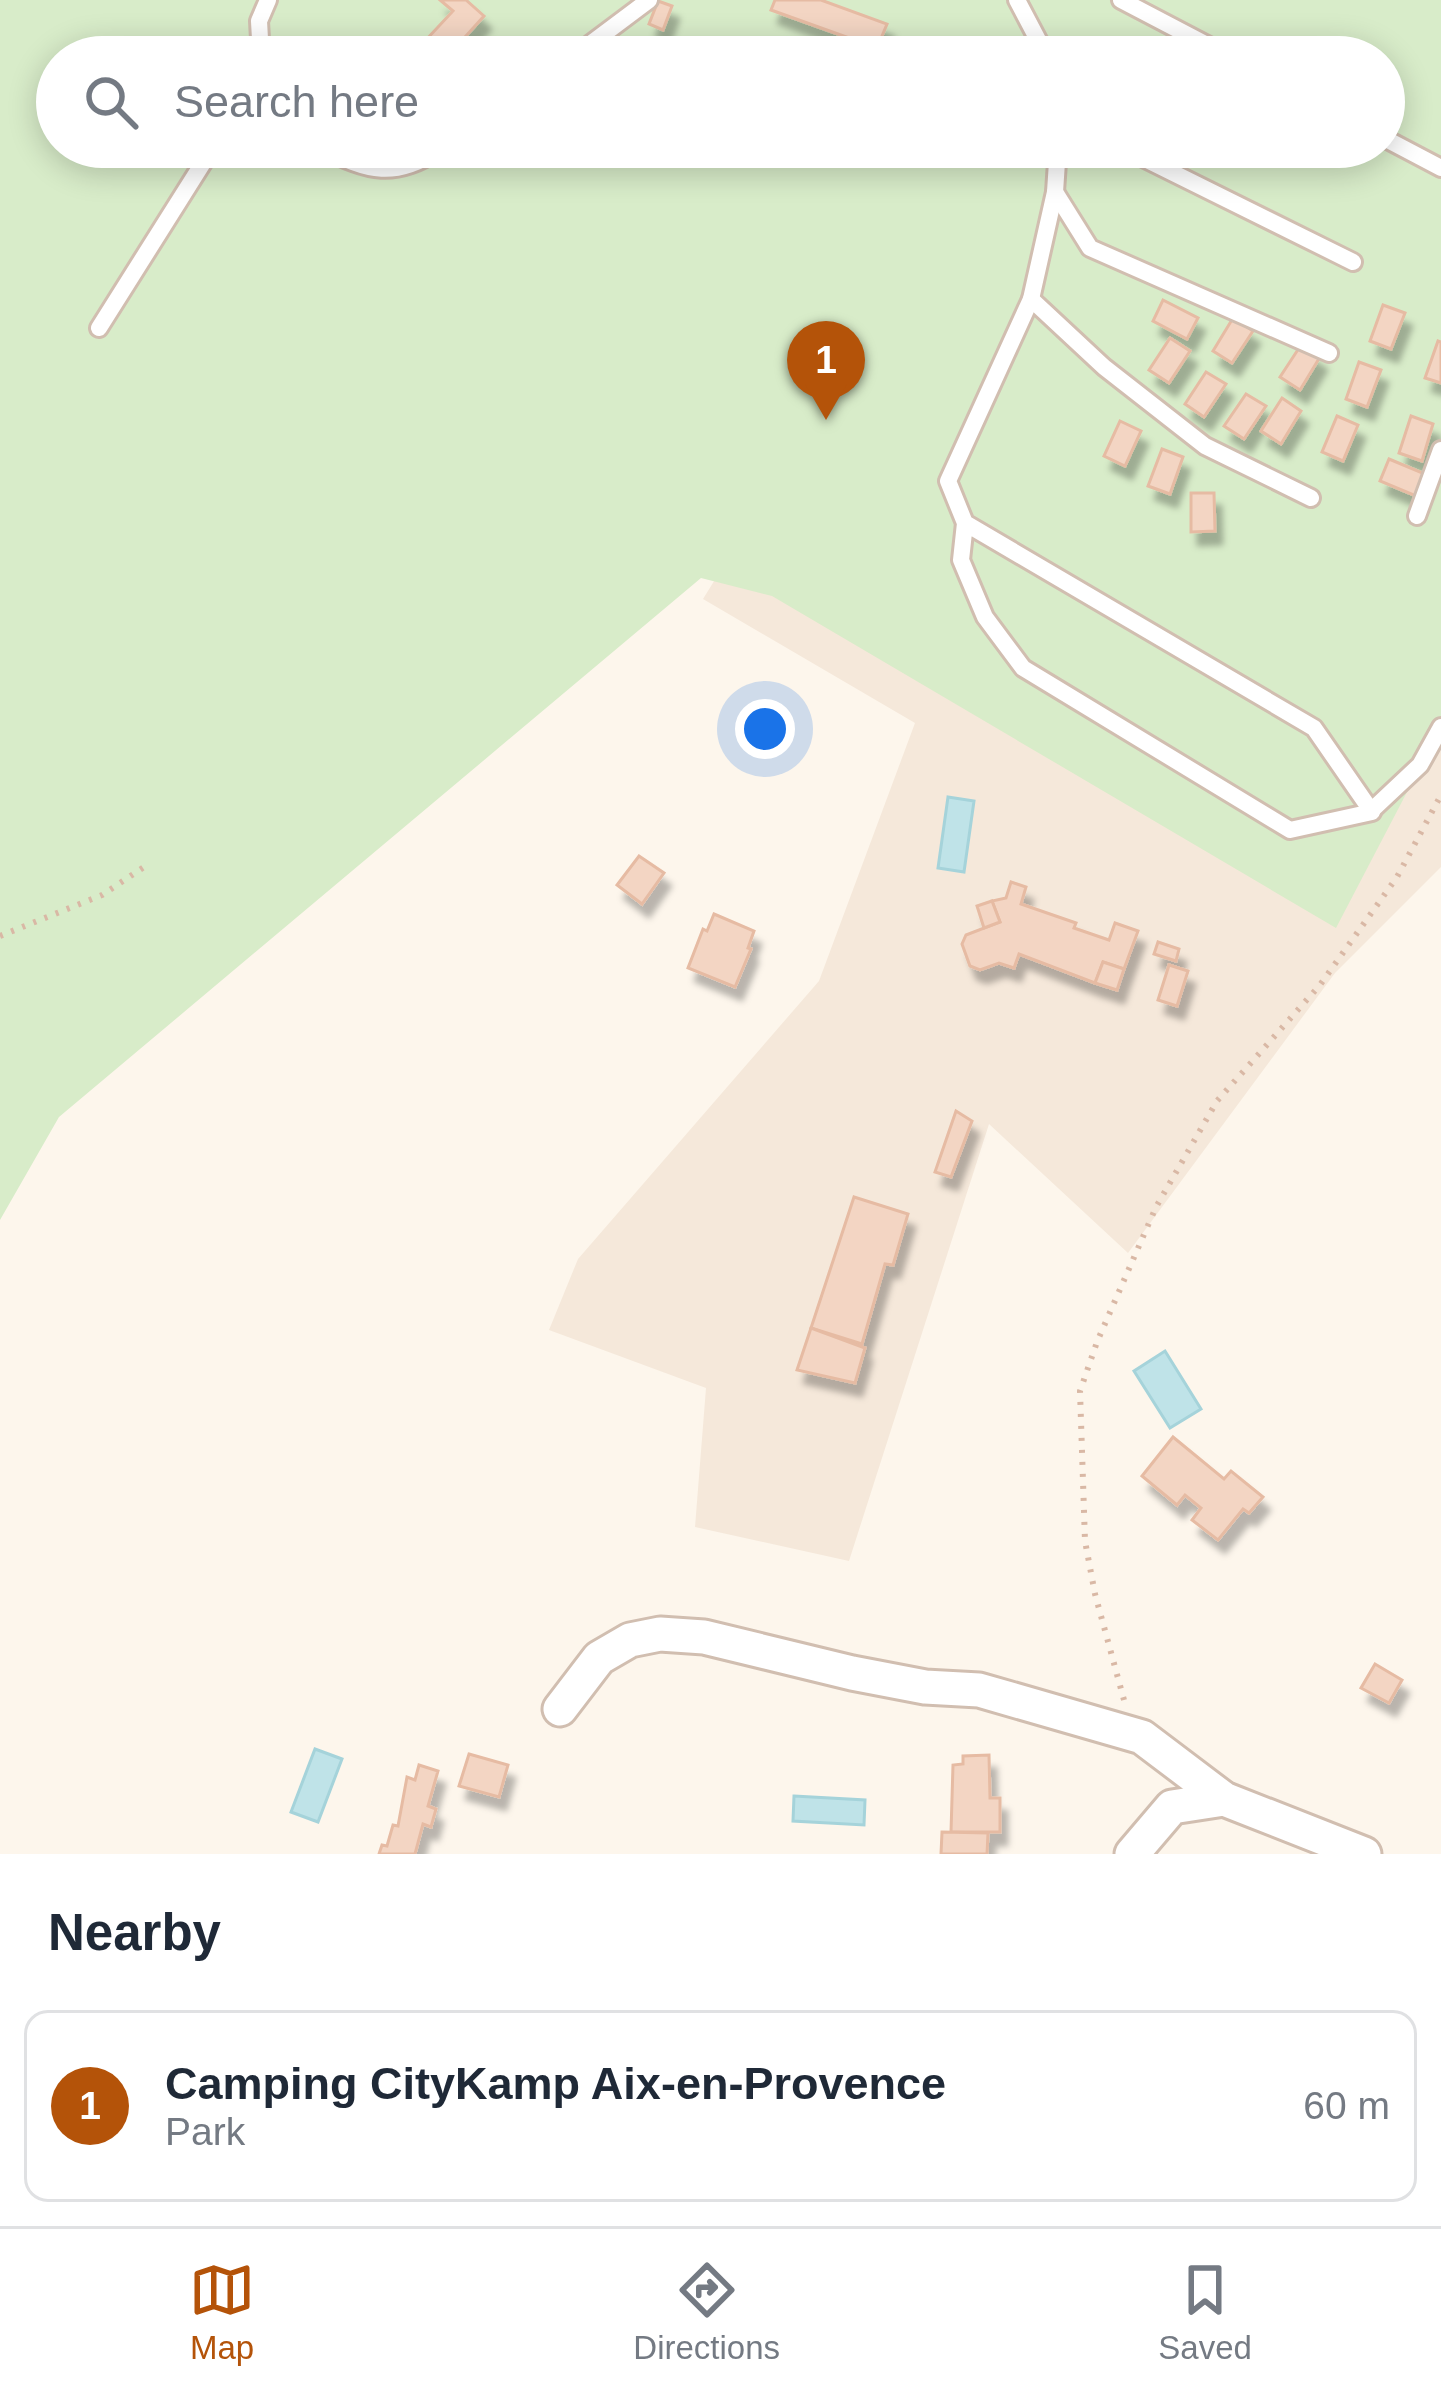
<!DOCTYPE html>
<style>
body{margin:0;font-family:Arial,sans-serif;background:#f2f2f3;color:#1f2937}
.you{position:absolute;left:765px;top:729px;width:42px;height:42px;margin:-30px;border:9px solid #fff;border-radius:50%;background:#1a73e8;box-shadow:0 0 0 18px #1a73e833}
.badge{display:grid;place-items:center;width:78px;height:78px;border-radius:50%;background:#b45309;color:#fff;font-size:39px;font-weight:700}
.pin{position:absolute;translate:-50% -99px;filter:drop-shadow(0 3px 6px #0008)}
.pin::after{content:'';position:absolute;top:63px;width:42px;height:36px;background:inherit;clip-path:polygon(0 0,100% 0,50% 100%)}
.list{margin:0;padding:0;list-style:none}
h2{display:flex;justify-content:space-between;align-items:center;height:156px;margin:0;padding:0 48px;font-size:51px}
h2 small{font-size:39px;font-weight:400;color:#747a83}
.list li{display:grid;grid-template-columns:78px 1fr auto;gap:36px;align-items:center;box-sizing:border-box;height:192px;margin:0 24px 24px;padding:0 24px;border:3px solid #e0e1e3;border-radius:24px}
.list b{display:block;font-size:45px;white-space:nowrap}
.list p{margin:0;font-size:39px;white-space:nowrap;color:#747a83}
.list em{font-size:39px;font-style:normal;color:#747a83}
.icon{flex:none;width:66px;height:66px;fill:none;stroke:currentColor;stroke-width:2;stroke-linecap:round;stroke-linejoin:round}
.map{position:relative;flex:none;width:1441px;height:1854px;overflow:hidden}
.search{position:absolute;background:#fff;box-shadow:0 6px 30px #0003;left:36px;right:36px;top:36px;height:132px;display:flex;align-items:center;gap:30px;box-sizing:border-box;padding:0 42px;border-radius:66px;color:#747a83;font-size:45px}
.sheet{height:372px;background:#fff}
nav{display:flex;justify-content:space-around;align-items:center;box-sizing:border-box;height:168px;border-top:3px solid #e0e1e3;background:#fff;font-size:33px;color:#747a83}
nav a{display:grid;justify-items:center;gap:6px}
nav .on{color:#b45309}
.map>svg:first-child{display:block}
</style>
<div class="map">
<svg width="1441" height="1854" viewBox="0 0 1441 1854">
<defs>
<filter id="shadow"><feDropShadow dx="7" dy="13" stdDeviation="3" flood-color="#0004"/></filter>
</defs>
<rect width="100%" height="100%" fill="#fdf6ec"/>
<path fill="#f5e8da" d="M191,0H1441V867L1335,973L1128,1253L989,1124L849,1561L695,1527L706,1388L549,1330L578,1259L819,981L915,723L703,599L974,161L1384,147V57H159Z"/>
<path fill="#d8ecc9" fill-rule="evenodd" d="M0,0H1441V727L1336,928L772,596L701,578L59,1117L0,1220ZM57,57H1384V147H57Z"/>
<g fill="#bfe3e8" stroke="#a5d3da" stroke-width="3">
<path d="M948,797L974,801L964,872L938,868Z"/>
<path d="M1165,1351L1201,1409L1170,1428L1134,1371Z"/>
<path d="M315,1749L342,1759L318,1822L291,1812Z"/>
<path d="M794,1796L865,1800L864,1825L793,1821Z"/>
</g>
<g fill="#f3d5c3" stroke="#e6bba3" stroke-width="3" filter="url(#shadow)">
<path d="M440,0H466L484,16L447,57H410L453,11Z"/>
<path d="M775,0H821L887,24L877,48L771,10Z"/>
<path d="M658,1L672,6L663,30L649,24Z"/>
<path d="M1163,300L1198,318L1187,339L1153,321Z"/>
<path d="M1383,305L1405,313L1391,349L1370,341Z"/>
<path d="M1233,318L1253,331L1232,363L1213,351Z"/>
<path d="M1170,338L1190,351L1169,383L1149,370Z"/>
<path d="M1438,341L1441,342V383L1425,378Z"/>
<path d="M1301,345L1320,357L1300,390L1280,377Z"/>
<path d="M1359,362L1381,370L1367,407L1346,399Z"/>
<path d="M1206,372L1226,384L1204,417L1185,404Z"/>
<path d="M1246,394L1266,406L1244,439L1224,426Z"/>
<path d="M1282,398L1301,411L1281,444L1261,431Z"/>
<path d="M1337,416L1358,425L1343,461L1322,452Z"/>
<path d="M1411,416L1433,424L1422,461L1399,453Z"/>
<path d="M1120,421L1141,431L1125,466L1104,456Z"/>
<path d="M1162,449L1183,457L1170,494L1148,486Z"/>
<path d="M1389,459L1425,474L1416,496L1380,481Z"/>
<path d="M1191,493H1214L1215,531L1191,532Z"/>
<path d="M639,856L664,873L642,904L617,885Z"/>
<path d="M1011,882L1026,887L1021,904L1076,923L1074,928L1109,940L1115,923L1138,931L1124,969L1103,962L1095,983L1019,954L1014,968L999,963L980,970L970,966L962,944L966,935L1000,922L992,901L1006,898Z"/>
<path d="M992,901L1000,922L984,928L977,906Z"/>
<path d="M714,914L754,931L748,948L751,949L735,987L688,968L703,929L707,931Z"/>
<path d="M1158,942L1179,949L1176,961L1154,954Z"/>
<path d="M1103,962L1124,969L1117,990L1095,983Z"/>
<path d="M1169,965L1188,971L1177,1006L1158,1000Z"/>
<path d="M956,1111L972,1121L951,1177L935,1172Z"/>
<path d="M854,1197L908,1214L893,1265L885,1264L862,1344L811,1328Z"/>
<path d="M811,1328L865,1348L855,1383L797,1370Z"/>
<path d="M1173,1437L1224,1479L1231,1471L1263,1497L1249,1513L1243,1509L1218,1540L1192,1520L1201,1508L1185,1495L1177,1505L1142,1476Z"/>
<path d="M1375,1664L1402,1680L1389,1703L1361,1688Z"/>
<path d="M469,1754L508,1765L499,1797L459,1786Z"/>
<path d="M989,1755L990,1798H1000V1832H951L953,1765L963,1764V1756Z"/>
<path d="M419,1765L438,1771L428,1806L436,1809L431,1827L423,1824L415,1854H379L382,1845L387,1846L393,1825L398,1826L407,1777L415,1780Z"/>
<path d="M942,1832L988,1833L987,1854H941Z"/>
</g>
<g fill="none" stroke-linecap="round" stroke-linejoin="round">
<defs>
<g id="service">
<path d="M1017,0L1047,57"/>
<path d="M1121,0L1230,57"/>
<path d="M261,57L259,21L268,0"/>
<path d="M573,57L649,0"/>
<path d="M1384,138L1441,168"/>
<path d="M319,147C371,172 392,180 445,147"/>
<path d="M1121,147L1353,262"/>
<path d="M1055,192L1090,248L1329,353"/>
<path d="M1031,299L1104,367L1205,446L1311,498"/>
<path d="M99,328L213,147"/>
<path d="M1417,516L1441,450"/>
<path d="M965,523L1314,728L1372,812L1290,830L1023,668L985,617L961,560L965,523L948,481L1031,299L1055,192L1058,147"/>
<path d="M1371,811L1420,765L1441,727"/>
</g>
<g id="minor">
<path d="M560,1709L599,1658L630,1640L660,1634L704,1637L852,1673L925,1687L979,1690L1142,1737L1224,1799L1364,1854"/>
<path d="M1132,1854L1172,1807L1224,1799"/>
</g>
</defs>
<use href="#service" stroke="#d1beb0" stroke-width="22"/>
<use href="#minor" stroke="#d1beb0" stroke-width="39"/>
<g stroke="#d9b8a5" stroke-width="6" stroke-dasharray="3 9" stroke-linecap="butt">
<path d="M0,936L102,895L150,863"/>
<path d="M1124,1700L1095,1594L1085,1541L1080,1391L1097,1342L1156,1207L1217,1101L1320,985L1397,877L1441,795"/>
</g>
<use href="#service" stroke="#fff" stroke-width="16"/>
<use href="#minor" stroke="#fff" stroke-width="33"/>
</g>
</svg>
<div class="you"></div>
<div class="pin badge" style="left:826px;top:420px">1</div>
<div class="search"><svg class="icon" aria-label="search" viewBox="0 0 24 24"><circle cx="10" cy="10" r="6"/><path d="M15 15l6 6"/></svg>Search here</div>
</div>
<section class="sheet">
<h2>Nearby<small></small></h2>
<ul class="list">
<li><span class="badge">1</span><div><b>Camping CityKamp Aix-en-Provence</b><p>Park</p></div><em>60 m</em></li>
</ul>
</section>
<nav>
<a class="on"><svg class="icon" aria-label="map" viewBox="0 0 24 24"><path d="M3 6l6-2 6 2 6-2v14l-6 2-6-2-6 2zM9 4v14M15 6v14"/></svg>Map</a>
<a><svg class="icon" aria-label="directions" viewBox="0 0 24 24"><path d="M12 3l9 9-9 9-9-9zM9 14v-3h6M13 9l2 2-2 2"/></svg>Directions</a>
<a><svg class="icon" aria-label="saved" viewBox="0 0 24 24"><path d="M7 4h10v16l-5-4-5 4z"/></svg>Saved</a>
</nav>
